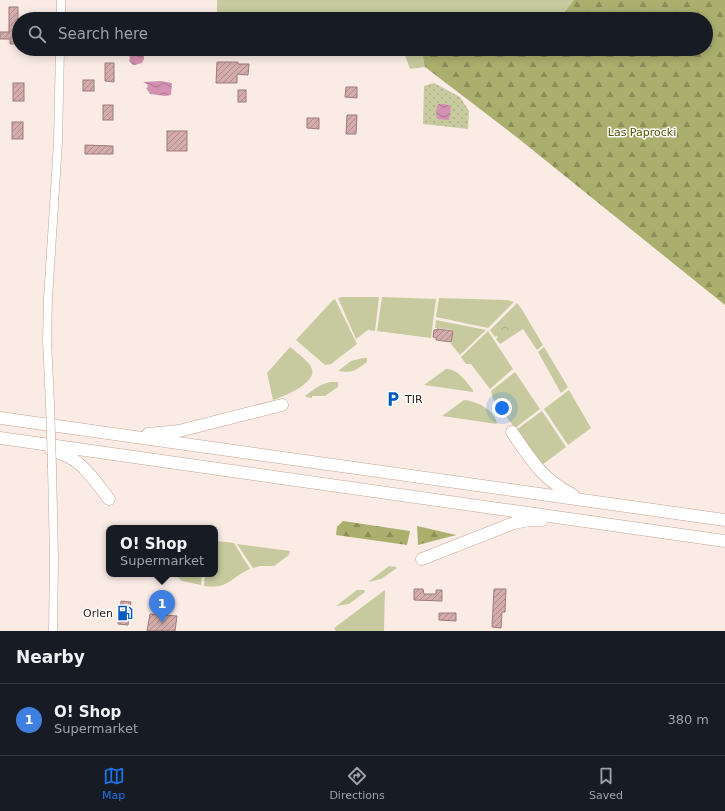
<!DOCTYPE html>
<style>
body{margin:0;font-family:"DejaVu Sans",sans-serif;background:#242831;color:#f1f3f6}
.you{position:absolute;left:502px;top:408px;width:14px;height:14px;margin:-10px;border:3px solid #fff;border-radius:50%;background:#1a73e8;box-shadow:0 0 0 6px #1a73e833}
.badge{display:grid;place-items:center;width:26px;height:26px;border-radius:50%;background:#1a73e8;color:#fff;font-size:13px;font-weight:700}
.pin{position:absolute;translate:-50% -33px;filter:drop-shadow(0 1px 2px #0008)}
.pin::after{content:'';position:absolute;top:21px;width:14px;height:12px;background:inherit;clip-path:polygon(0 0,100% 0,50% 100%)}
.popup{position:absolute;left:106px;top:525px;width:112px;height:52px;box-sizing:border-box;display:grid;place-content:center;border-radius:8px;background:#171b24;filter:drop-shadow(0 1px 3px #0005);font-size:13px;white-space:nowrap;color:#9ea1a6}
.popup b{font-size:15px;color:#f1f3f6}
.popup::after{content:'';position:absolute;left:50%;top:100%;margin-left:-8px;border:8px solid transparent;border-top-color:#171b24}
.list{margin:0;padding:0;list-style:none}
h2{display:flex;justify-content:space-between;align-items:center;height:52px;margin:0;padding:0 16px;font-size:17px}
h2 small{font-size:13px;font-weight:400;color:#9ea1a6}
.list li{display:grid;grid-template-columns:26px 1fr auto;gap:12px;align-items:center;box-sizing:border-box;height:72px;padding:0 16px;border-top:1px solid #363941}
.list b{display:block;font-size:15px;white-space:nowrap}
.list p{margin:0;font-size:13px;white-space:nowrap;color:#9ea1a6}
.list em{font-size:13px;font-style:normal;color:#9ea1a6}
.icon{flex:none;width:22px;height:22px;fill:none;stroke:currentColor;stroke-width:2;stroke-linecap:round;stroke-linejoin:round}
.map{position:relative;flex:none;width:725px;height:631px;overflow:hidden}
.search{position:absolute;background:#171b24;box-shadow:0 2px 10px #0003;left:12px;right:12px;top:12px;height:44px;display:flex;align-items:center;gap:10px;box-sizing:border-box;padding:0 14px;border-radius:22px;color:#9ea1a6;font-size:15px}
.sheet{height:124px;background:#171b24}
nav{display:flex;justify-content:space-around;align-items:center;box-sizing:border-box;height:56px;border-top:1px solid #363941;background:#171b24;font-size:11px;color:#9ea1a6}
nav a{display:grid;justify-items:center;gap:2px}
nav .on{color:#1a73e8}
.map>svg:first-child{display:block}
</style>
<div class="map">
<svg width="725" height="631" viewBox="0 0 725 631">
<defs>
<pattern id="forest-firs" width="22" height="20" patternUnits="userSpaceOnUse"><rect width="22" height="20" fill="#abaf6e"/><path d="M5 1l3.5 6h-7zM16 11l3.5 6h-7z" fill="#8c8e5a"/></pattern>
<pattern id="park-crowns" width="20" height="18" patternUnits="userSpaceOnUse"><rect width="20" height="18" fill="#c7ca9e"/><path d="M2 6a3 3 0 1 1 6 0M12 15a3 3 0 1 1 6 0" fill="none" stroke="#abad88"/></pattern>
<pattern id="garden-dots" width="8" height="8" patternUnits="userSpaceOnUse"><rect width="8" height="8" fill="#c7ca9e"/><path d="M2 2h.1M6 6h.1" fill="none" stroke="#abad88" stroke-width="1.8" stroke-linecap="round"/></pattern>
<pattern id="water-waves" width="16" height="10" patternUnits="userSpaceOnUse"><rect width="16" height="10" fill="#d392b1"/><path d="M0 5q4-4 8 0t8 0" fill="none" stroke="#ac778f"/></pattern>
<pattern id="building-hatch" width="6" height="6" patternUnits="userSpaceOnUse"><rect width="6" height="6" fill="#d3acab"/><path d="M-1 1l2-2M0 6l6-6M5 7l2-2" fill="none" stroke="#ac8c8b"/></pattern>
</defs>
<rect width="100%" height="100%" fill="#faece5"/>
<g fill="#c7ca9e">
<path d="M217,0H574L559,19H250L249,13H217Z"/>
<path d="M249,49H334L249,53Z"/>
<path d="M391,49H425L421,50L425,67L410,69L405,55Z"/>
<path d="M342,297H379L375,331L368,330L356,339L338,298Z"/>
<path d="M382,297L436,299L431,338L377,331Z"/>
<path d="M439,298L507,300L514,302L488,328L436,317Z"/>
<path d="M335,299L357,344L331,364L325,365L296,340L332,301Z"/>
<path d="M517,303L521,308L543,345L537,350L523,329L500,344L496,339L498,337L501,341L494,331L497,335L495,337L490,330Z"/>
<path d="M436,320L486,330L460,355L451,344L453,330L435,328Z"/>
<path d="M488,331L513,369L490,389L471,364H466L461,357Z"/>
<path d="M290,347C296,352 310,362 312,369C317,383 283,397 273,400L267,373Z"/>
<path d="M544,347L568,387L561,393L538,352Z"/>
<path d="M363,358H367V362C354,371 354,373 338,371L351,361Z"/>
<path d="M446,369C458,369 466,381 473,390V392L424,385Z"/>
<path d="M515,372L540,409L515,428L493,399L491,391Z"/>
<path d="M330,382H338V387L325,396H312V398L306,397L305,396C313,390 320,384 330,382Z"/>
<path d="M569,390L591,428L568,445L544,409Z"/>
<path d="M464,400C477,401 495,410 497,424L442,416Z"/>
<path d="M542,411L566,447L542,465L516,430Z"/>
<path d="M217,541L234,543L250,569C231,577 228,590 204,586L205,574H215V542Z"/>
<path d="M237,544L290,551L289,555L274,566H260L253,568Z"/>
<path d="M389,566L396,567L397,568L381,579L368,582Z"/>
<path d="M174,574H202L201,585L182,581Z"/>
<path d="M357,590H364L365,592L349,604L336,606Z"/>
<path d="M385,590L384,631H336L334,628Z"/>
</g>
<g fill="url(#forest-firs)">
<path d="M574,0H725V305L519,139L425,67L421,49H706V19H559Z"/>
<path d="M343,521L410,531L407,545L336,535L337,527Z"/>
<path d="M417,526L456,535L418,545Z"/>
</g>
<path fill="url(#park-crowns)" d="M510,320L517,331L501,342L494,331Z"/>
<path fill="url(#garden-dots)" d="M434,83L460,97L469,111L468,129L423,124L424,86Z"/>
<g fill="url(#water-waves)">
<path d="M128,49H144V59L142,63L135,65H133L129,61L130,59Z"/>
<path d="M161,81L172,83L171,95L165,96L150,94L146,88L148,87L147,84L143,82Z"/>
<path d="M438,104H444L451,106L449,120L437,119L436,111Z"/>
</g>
<g fill="url(#building-hatch)" stroke="#9f7b7a">
<path d="M9,7H18V44H10V39H0V32H9Z"/>
<path d="M217,62H238V64H249L248,75L237,74V83H216Z"/>
<path d="M105,63H114V82L105,81Z"/>
<rect x="83" y="80" width="11" height="11"/>
<rect x="13" y="83" width="11" height="18"/>
<path d="M346,87H357V98L345,97Z"/>
<rect x="238" y="90" width="8" height="12"/>
<rect x="103" y="105" width="10" height="15"/>
<path d="M347,115H357L356,134H346Z"/>
<path d="M307,118H319V129L307,128Z"/>
<rect x="12" y="122" width="11" height="17"/>
<rect x="167" y="131" width="20" height="20"/>
<path d="M85,145L113,146V154H85Z"/>
<path d="M437,329L453,331L451,342L436,340V338L433,337L434,330H437Z"/>
<path d="M414,589H423L424,594H436V590H442V601L414,600Z"/>
<path d="M494,589H506L505,612H502L501,628L492,627Z"/>
<path d="M121,601L131,602L128,625L118,624Z"/>
<path d="M439,613H456V621L439,620Z"/>
<path d="M150,614L177,616L175,631H147Z"/>
</g>
<g fill="none" stroke-linecap="round" stroke-linejoin="round">
<defs>
<g id="minor">
<path d="M61,19V0"/>
<path d="M50,404L47,340L48,299L58,142L60,49"/>
<path d="M52,467L54,558L53,631"/>
</g>
<g id="highway">
<path d="M0,418L725,520"/>
<path d="M512,432C531,460 542,479 573,495"/>
<path d="M148,434L179,431L282,405"/>
<path d="M0,438L725,541"/>
<path d="M51,450C57,452 63,454 69,457C86,466 97,484 109,499"/>
<path d="M422,559L514,523L529,520H542"/>
</g>
</defs>
<use href="#minor" stroke="#c4a492" stroke-width="9"/>
<use href="#highway" stroke="#c4a492" stroke-width="13"/>
<use href="#minor" stroke="#fff" stroke-width="8"/>
<use href="#highway" stroke="#fff" stroke-width="12"/>
<defs>
<path id="minor-bridge" d="M50,404L52,467"/>
</defs>
<use href="#minor-bridge" stroke="#c4a492" stroke-width="9" stroke-linecap="butt"/>
<use href="#minor-bridge" stroke="#fff" stroke-width="8"/>
</g>
<defs>
<symbol id="parking-bare" viewBox="-9 -9 18 18"><path d="M-3.5-5.5H1a3.5 3.5 0 0 1 0 7H-1V5.5H-3.5ZM-1-3.4V-.6H.8a1.4 1.4 0 0 0 0-2.8Z" fill="#015ac3" stroke="#fcfcfc" stroke-width="2.5" paint-order="stroke"/></symbol>
<symbol id="fuel-bare" viewBox="-9 -9 18 18"><path d="M-5.5-6h7V0h2V4h1.3V-2.5L3-4.5l.8-.8L6-3V5H2.5V1h-1V6h-7ZM-4.2-4.7v3.2H.2V-4.7Z" fill="#015ac3" stroke="#fcfcfc" stroke-width="2.5" paint-order="stroke"/></symbol>
</defs>
<g fill-rule="evenodd">
<use href="#parking-bare" x="382" y="388" width="22" height="22"/>
<use href="#fuel-bare" x="114" y="602" width="22" height="22"/>
</g>
<g text-anchor="middle" stroke-width="3" stroke-linejoin="round" paint-order="stroke">
<g font-size="11" fill="#525402" stroke="#fcfcfc">
<text x="642" y="136">Las Paprocki</text>
</g>
<g font-size="11" fill="#31241d" stroke="#fcfcfc" text-anchor="start">
<text x="405" y="403">TIR</text>
<text x="113" y="617" text-anchor="end">Orlen</text>
</g>
</g>
</svg>
<div class="you"></div>
<div class="pin badge" style="left:162px;top:623px;background:#3f7fe0">1</div>
<div class="popup"><b>O! Shop</b>Supermarket</div>
<div class="search"><svg class="icon" aria-label="search" viewBox="0 0 24 24"><circle cx="10" cy="10" r="6"/><path d="M15 15l6 6"/></svg>Search here</div>
</div>
<section class="sheet">
<h2>Nearby<small></small></h2>
<ul class="list">
<li><span class="badge" style="background:#3f7fe0">1</span><div><b>O! Shop</b><p>Supermarket</p></div><em>380 m</em></li>
</ul>
</section>
<nav>
<a class="on"><svg class="icon" aria-label="map" viewBox="0 0 24 24"><path d="M3 6l6-2 6 2 6-2v14l-6 2-6-2-6 2zM9 4v14M15 6v14"/></svg>Map</a>
<a><svg class="icon" aria-label="directions" viewBox="0 0 24 24"><path d="M12 3l9 9-9 9-9-9zM9 14v-3h6M13 9l2 2-2 2"/></svg>Directions</a>
<a><svg class="icon" aria-label="saved" viewBox="0 0 24 24"><path d="M7 4h10v16l-5-4-5 4z"/></svg>Saved</a>
</nav>
